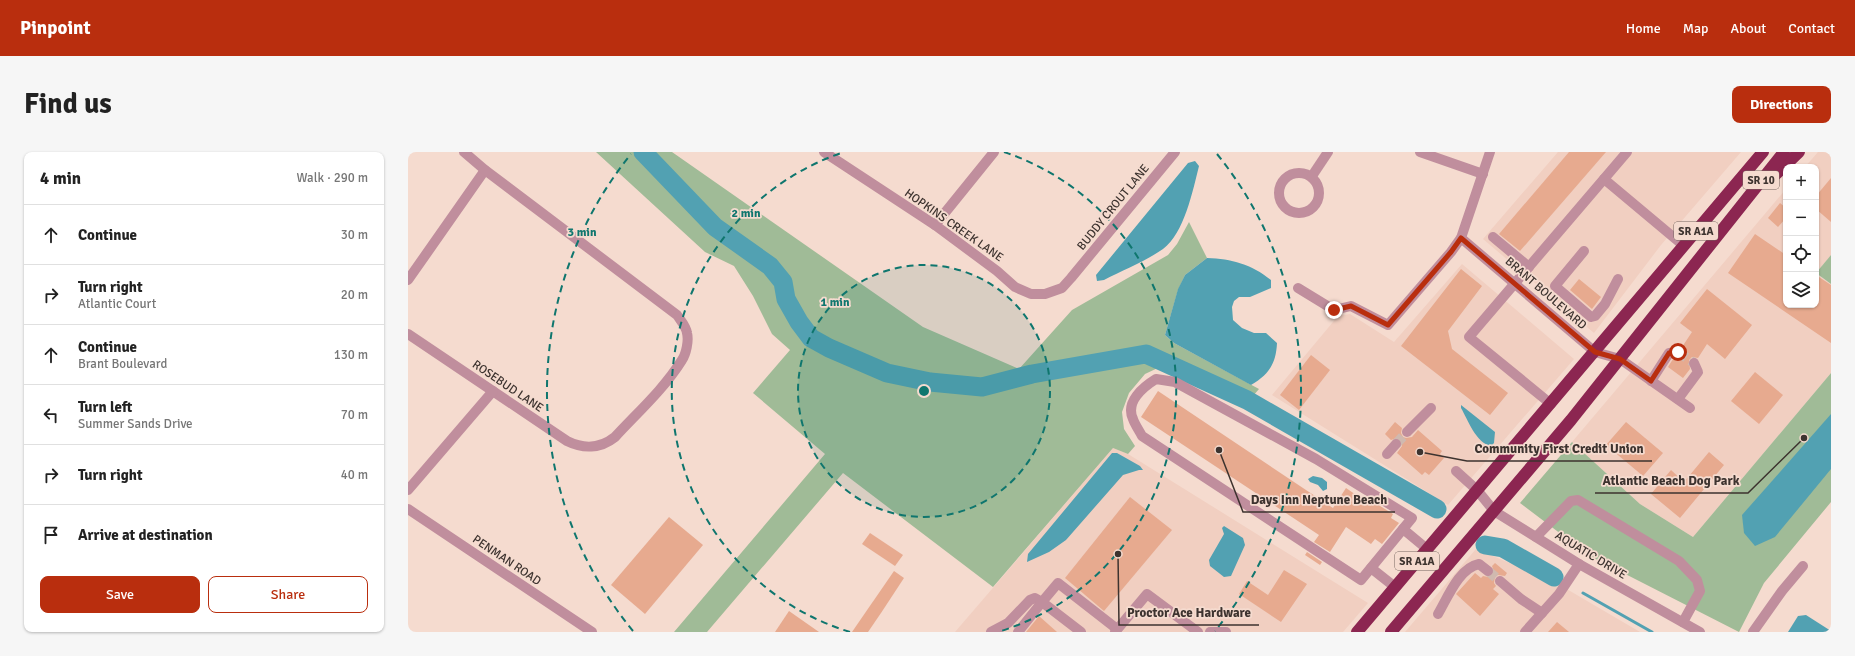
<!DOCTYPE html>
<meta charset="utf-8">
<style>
body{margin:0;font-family:Signika,sans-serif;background:#f6f6f6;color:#222}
.controls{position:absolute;right:12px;top:12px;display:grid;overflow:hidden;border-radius:8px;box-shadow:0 1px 3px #0004}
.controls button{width:36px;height:36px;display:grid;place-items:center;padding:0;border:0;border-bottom:1px solid #e0e0e0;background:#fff;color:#222;font:20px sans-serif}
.stop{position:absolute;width:12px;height:12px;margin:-9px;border:3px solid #b92e0e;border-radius:50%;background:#fff}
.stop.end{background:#b92e0e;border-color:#fff;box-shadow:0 1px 4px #0008}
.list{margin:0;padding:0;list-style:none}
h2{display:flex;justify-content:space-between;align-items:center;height:52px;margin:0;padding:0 16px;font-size:17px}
h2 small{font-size:13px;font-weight:400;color:#767676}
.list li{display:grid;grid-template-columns:26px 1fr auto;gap:12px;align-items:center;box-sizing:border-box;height:60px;padding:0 16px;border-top:1px solid #e0e0e0}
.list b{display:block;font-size:15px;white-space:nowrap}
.list p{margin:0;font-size:13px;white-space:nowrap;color:#767676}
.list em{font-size:13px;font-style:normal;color:#767676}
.actions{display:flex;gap:8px;padding:12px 16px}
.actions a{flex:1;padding:9px 0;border:1px solid #b92e0e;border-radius:8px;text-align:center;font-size:14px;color:#b92e0e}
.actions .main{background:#b92e0e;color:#fff}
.icon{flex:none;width:22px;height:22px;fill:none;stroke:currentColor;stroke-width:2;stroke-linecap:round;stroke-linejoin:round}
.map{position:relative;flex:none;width:1423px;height:480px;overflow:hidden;border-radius:8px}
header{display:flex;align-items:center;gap:24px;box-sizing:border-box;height:56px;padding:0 20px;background:#b92e0e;color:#fff}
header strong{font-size:19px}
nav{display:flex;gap:22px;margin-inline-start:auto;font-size:14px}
.intro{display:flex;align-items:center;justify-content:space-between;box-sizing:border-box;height:96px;padding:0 24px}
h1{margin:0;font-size:28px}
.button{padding:10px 18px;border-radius:8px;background:#b92e0e;color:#fff;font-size:14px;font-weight:700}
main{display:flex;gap:24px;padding:0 24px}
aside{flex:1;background:#fff;border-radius:8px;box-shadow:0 1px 3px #0004}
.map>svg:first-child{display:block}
</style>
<header>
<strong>Pinpoint</strong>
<nav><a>Home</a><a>Map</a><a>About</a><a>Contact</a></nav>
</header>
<div class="intro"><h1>Find us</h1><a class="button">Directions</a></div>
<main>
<aside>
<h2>4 min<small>Walk · 290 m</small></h2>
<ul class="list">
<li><svg class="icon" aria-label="ahead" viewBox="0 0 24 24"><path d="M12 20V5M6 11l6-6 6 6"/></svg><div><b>Continue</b></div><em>30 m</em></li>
<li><svg class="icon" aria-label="right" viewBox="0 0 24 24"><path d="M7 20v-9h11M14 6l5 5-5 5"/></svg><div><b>Turn right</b><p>Atlantic Court</p></div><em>20 m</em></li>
<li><svg class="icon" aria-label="ahead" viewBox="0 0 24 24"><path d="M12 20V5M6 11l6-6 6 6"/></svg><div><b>Continue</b><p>Brant Boulevard</p></div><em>130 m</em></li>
<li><svg class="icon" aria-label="left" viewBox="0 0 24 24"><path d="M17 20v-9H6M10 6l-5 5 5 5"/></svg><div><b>Turn left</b><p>Summer Sands Drive</p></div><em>70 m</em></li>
<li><svg class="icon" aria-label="right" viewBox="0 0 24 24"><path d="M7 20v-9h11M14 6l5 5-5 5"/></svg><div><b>Turn right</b></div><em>40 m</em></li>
<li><svg class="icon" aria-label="arrive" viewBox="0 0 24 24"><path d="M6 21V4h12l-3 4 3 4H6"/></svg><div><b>Arrive at destination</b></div></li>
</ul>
<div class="actions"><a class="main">Save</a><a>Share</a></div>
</aside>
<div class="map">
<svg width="1423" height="480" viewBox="0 0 1423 480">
<rect width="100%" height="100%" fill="#f5dbcf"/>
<g fill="#f1cfc1">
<path d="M1150,0H1333L1253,93L1186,181L1075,87Z"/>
<path d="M1410,0H1423V103L1408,121V15H1397Z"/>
<path d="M1378,37V153H1408V122L1423,132V221L1285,385L1232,352L1164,290Z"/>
<path d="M1054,112L1166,207L1040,353L864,243L930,164L942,162L986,190Z"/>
<path d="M705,296L720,302L960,451L935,480H547Z"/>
<path d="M1068,397L1145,429L1232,480H997Z"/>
</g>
<g fill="#a0bb97">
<path d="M188,0H264L515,175L611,217L664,158L760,103L769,92L781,70L799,106L777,123L770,138L757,183L766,191L851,237L838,252L754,214L737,222L721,241L714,260L716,277L727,294L720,302L705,296L585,435L435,321L299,480H266L417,302L345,241L382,198L364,182L345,144L326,114L297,100Z"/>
<path d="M1423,103V132L1408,121Z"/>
<path d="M1423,221V350L1356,431L1331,480L1182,404L1112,351L1164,290L1232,352L1285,385Z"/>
</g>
<g fill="#52a1b2">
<path d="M787,9L791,14C785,38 776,82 755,97C738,109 715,118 696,128L689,129L688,123L780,11Z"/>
<path d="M799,106C824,107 843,112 863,128V136L842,145H831L826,149L824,155L825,168L834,176L846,181H858L869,191C868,212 861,222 843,233L766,191L757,183L770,137L777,123Z"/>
<path d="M1053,253L1087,280L1086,291L1083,294C1068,291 1060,268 1053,256Z"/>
<path d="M1423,262V317L1367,385L1347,394L1336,381L1334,363Z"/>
<path d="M704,301H709L732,314L735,318H731L715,323L658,388L641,400L619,410L620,402Z"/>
<path d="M905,324L914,326L919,330V337L915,339L910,333L902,330L900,327Z"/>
<path d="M816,374L835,386L837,393L823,424L816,425L802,414L801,408L816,382L814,376Z"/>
<path d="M1398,463L1423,479V480H1380L1390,464Z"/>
</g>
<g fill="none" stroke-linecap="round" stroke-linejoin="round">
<path stroke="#52a1b2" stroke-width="3" d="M1175,441L1244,480"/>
<g stroke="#52a1b2" stroke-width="19">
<path d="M235,0L307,75L362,114L375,130L378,147L391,170L403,186L421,196L479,221L522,230L574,235L624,222L738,202L839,248L1029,357"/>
<path d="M1077,393L1095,396L1146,425"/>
</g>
</g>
<g fill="#e7aa8f">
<path d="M1161,0H1198L1112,99L1091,82Z"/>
<path d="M1423,26V70L1408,57V44Z"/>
<path d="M1372,51L1378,56V66L1370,75L1360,66Z"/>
<path d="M1347,82L1378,103V153H1408V123L1423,133V191L1320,121Z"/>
<path d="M1053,117L1074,134L1040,179L1044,197L1100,241L1082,263L993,194Z"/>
<path d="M1171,127L1193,145L1184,157L1162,138Z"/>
<path d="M1299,137L1344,173L1317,207L1299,192L1290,206L1284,205L1281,208L1282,217L1275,226L1260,215L1265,207L1274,205L1276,203V199L1274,195L1284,180L1272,171Z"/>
<path d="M903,203L922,218L891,258L872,243Z"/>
<path d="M1347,220L1375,243L1351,272L1323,249Z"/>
<path d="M750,239L925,356L938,336L954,347L956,344L985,362L983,366L991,371L974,392L967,387L963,392L938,375L922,400L906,390L911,383L733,265Z"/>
<path d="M987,270L994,276L993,281L995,285L998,286L1004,285L1010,278L1034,299L1032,302L1036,306L1021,323L1017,320L1014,323L989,301L994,294L993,287L989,286L983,288L977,282Z"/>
<path d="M1218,270L1255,301L1235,324L1198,293Z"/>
<path d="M1301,300L1316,313L1272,366L1243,342L1263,318L1276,330Z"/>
<path d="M722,345L764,378L696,459L657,426Z"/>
<path d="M261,365L295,393L237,462L203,433Z"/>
<path d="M462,381L495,403L487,414L454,392Z"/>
<path d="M899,400L914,410L912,413L897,403Z"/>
<path d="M1087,411L1099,421L1097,424L1090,423L1087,425L1086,431L1088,434L1085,437L1091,442L1072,464L1048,442L1067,421L1073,426L1075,424L1080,425L1085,423L1086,420L1084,414Z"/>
<path d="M876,418L899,432L873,470L831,442L839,429L860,443Z"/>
<path d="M486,419L496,426L473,461L460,480H444Z"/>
<path d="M381,459L411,480H367Z"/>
<path d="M631,464L649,480H618Z"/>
<path d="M1149,470L1161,480H1140Z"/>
</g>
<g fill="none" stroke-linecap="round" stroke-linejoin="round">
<g stroke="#d0b9af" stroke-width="10" stroke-dasharray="10 5" stroke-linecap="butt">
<path d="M1270,200L1286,211"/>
<path d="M988,292L999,280"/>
<path d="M1080,419L1092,429"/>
</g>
<g stroke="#c08e9d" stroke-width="10">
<path d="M416,0L527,73L589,119L607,135L623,142H637L654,136L663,126L767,0"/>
<path d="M1012,0L1075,22"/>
<circle cx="891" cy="41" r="20"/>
<path d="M904,24L920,0"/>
<path d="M1196,27L1276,94"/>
<path d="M527,73L586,0"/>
<path d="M1085,85L1121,115"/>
<path d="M1053,86L1187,200L1212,207L1282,256"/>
<path d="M1176,99L1147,134L1183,165L1187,164L1197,152L1210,127"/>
<path d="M0,128L77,18"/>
<path d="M890,136L926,158L943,154L980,173L1043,100L1053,86L1082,0"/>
<path d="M0,182L159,289C175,297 192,297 207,285C229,261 256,237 274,208C278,202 281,189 279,181C278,174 273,169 269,163L77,18L56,0"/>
<path d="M748,227L767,230L908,307L1004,366L953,428L734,284C731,278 727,273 725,267C717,250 735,235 748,227Z"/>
<path d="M1243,229L1261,201L1270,200"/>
<path d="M1270,247L1290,220L1286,211"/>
<path d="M1143,252L1061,185L1219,0"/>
<path d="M999,280L1023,256"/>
<path d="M979,302L988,292"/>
<path d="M1048,319L1069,338L1086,359L1171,412L1292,480"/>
<path d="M0,338L85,239"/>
<path d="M0,357L184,480"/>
<path d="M995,377L1019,397"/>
<path d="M1128,385L1163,349L1170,348L1175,351L1271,409L1289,428L1292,439L1275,470"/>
<path d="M963,416L987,435"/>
<path d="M1092,429L1113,447L1134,461"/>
<path d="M1030,462C1040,445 1051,416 1071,412L1080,419"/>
<path d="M583,480L600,471L622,448L627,446L634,450L650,431L709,477"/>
<path d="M610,480L634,450L673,480"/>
<path d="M707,480L739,442L790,480"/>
<path d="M802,480H818"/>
<path d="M1117,480L1151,442L1171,412"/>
<path d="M1345,480L1374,439L1395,414"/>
</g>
<g stroke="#8c2651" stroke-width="12">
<path d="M1362,28L1391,0"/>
<path d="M949,480L1355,0"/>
<path d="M983,480L1163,268L1376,0"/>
</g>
</g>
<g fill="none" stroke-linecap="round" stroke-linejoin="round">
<path stroke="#b92e0e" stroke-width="5" d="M926,158L943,154L980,173L1043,100L1053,86L1187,200L1212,207L1243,229L1261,201L1270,200"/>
</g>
<circle cx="516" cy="239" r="126" fill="#0f766e" fill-opacity=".12"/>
<g fill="none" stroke="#0f766e" stroke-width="2" stroke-dasharray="7 5">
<circle cx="516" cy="239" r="126"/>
<path d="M442 480A252 252 0 0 1 436 0M596 0A252 252 0 0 1 590 480"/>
<path d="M225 479A377 377 0 0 1 223 2M809 2A377 377 0 0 1 807 479"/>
</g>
<g text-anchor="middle" stroke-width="3.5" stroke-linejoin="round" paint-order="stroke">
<g fill="#f5dbcf" stroke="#74655f" stroke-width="1">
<rect x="1335" y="19" width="36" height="18" rx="3"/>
<rect x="1266" y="70" width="44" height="18" rx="3"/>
<rect x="987" y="400" width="44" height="18" rx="3"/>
</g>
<g font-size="11" font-weight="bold" fill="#3d332f">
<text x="1353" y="32">SR 10</text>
<text x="1288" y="83">SR A1A</text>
<text x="1009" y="413">SR A1A</text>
</g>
<g font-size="12" fill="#3d332f" stroke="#f5dbcf">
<text transform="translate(705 55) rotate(-51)" y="4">BUDDY CROUT LANE</text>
<text transform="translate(546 73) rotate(35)" y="4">HOPKINS CREEK LANE</text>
<text transform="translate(1138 141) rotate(41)" y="4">BRANT BOULEVARD</text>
<text transform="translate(100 234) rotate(34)" y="4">ROSEBUD LANE</text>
<text transform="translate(1183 403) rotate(31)" y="4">AQUATIC DRIVE</text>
<text transform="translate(99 408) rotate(34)" y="4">PENMAN ROAD</text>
</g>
</g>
<circle cx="516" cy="239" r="6" fill="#0f766e" stroke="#f5dbcf" stroke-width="2"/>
<g font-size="12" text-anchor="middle" font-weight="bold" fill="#0f766e" stroke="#f5dbcf" stroke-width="3.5" stroke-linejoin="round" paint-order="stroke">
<text x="338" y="65">2 min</text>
<text x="174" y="84">3 min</text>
<text x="427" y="154">1 min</text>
</g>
<path fill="none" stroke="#3d332f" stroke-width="1.5" d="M1012 300L1059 309H1244M1396 286L1340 341H1187M811 298L835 360H987M710 402L711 473H851"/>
<g fill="#3d332f" stroke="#f5dbcf" stroke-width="1.5">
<circle cx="1012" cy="300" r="4"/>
<circle cx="1396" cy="286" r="4"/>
<circle cx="811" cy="298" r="4"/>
<circle cx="710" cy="402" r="4"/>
</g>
<g font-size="13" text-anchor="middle" font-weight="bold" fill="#3d332f" stroke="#f5dbcf" stroke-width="3.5" stroke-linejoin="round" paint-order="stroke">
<text x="1151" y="301">Community First Credit Union</text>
<text x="1263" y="333">Atlantic Beach Dog Park</text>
<text x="911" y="352">Days Inn Neptune Beach</text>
<text x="781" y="465">Proctor Ace Hardware</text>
</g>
</svg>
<div class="controls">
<button>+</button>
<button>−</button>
<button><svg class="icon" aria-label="locate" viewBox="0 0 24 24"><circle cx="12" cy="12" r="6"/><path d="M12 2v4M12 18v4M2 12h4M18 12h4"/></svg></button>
<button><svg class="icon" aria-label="layers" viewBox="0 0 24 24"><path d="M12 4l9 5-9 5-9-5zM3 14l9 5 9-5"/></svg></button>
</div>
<div class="stop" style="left:1270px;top:200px"></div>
<div class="stop end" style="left:926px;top:158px"></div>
</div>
</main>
